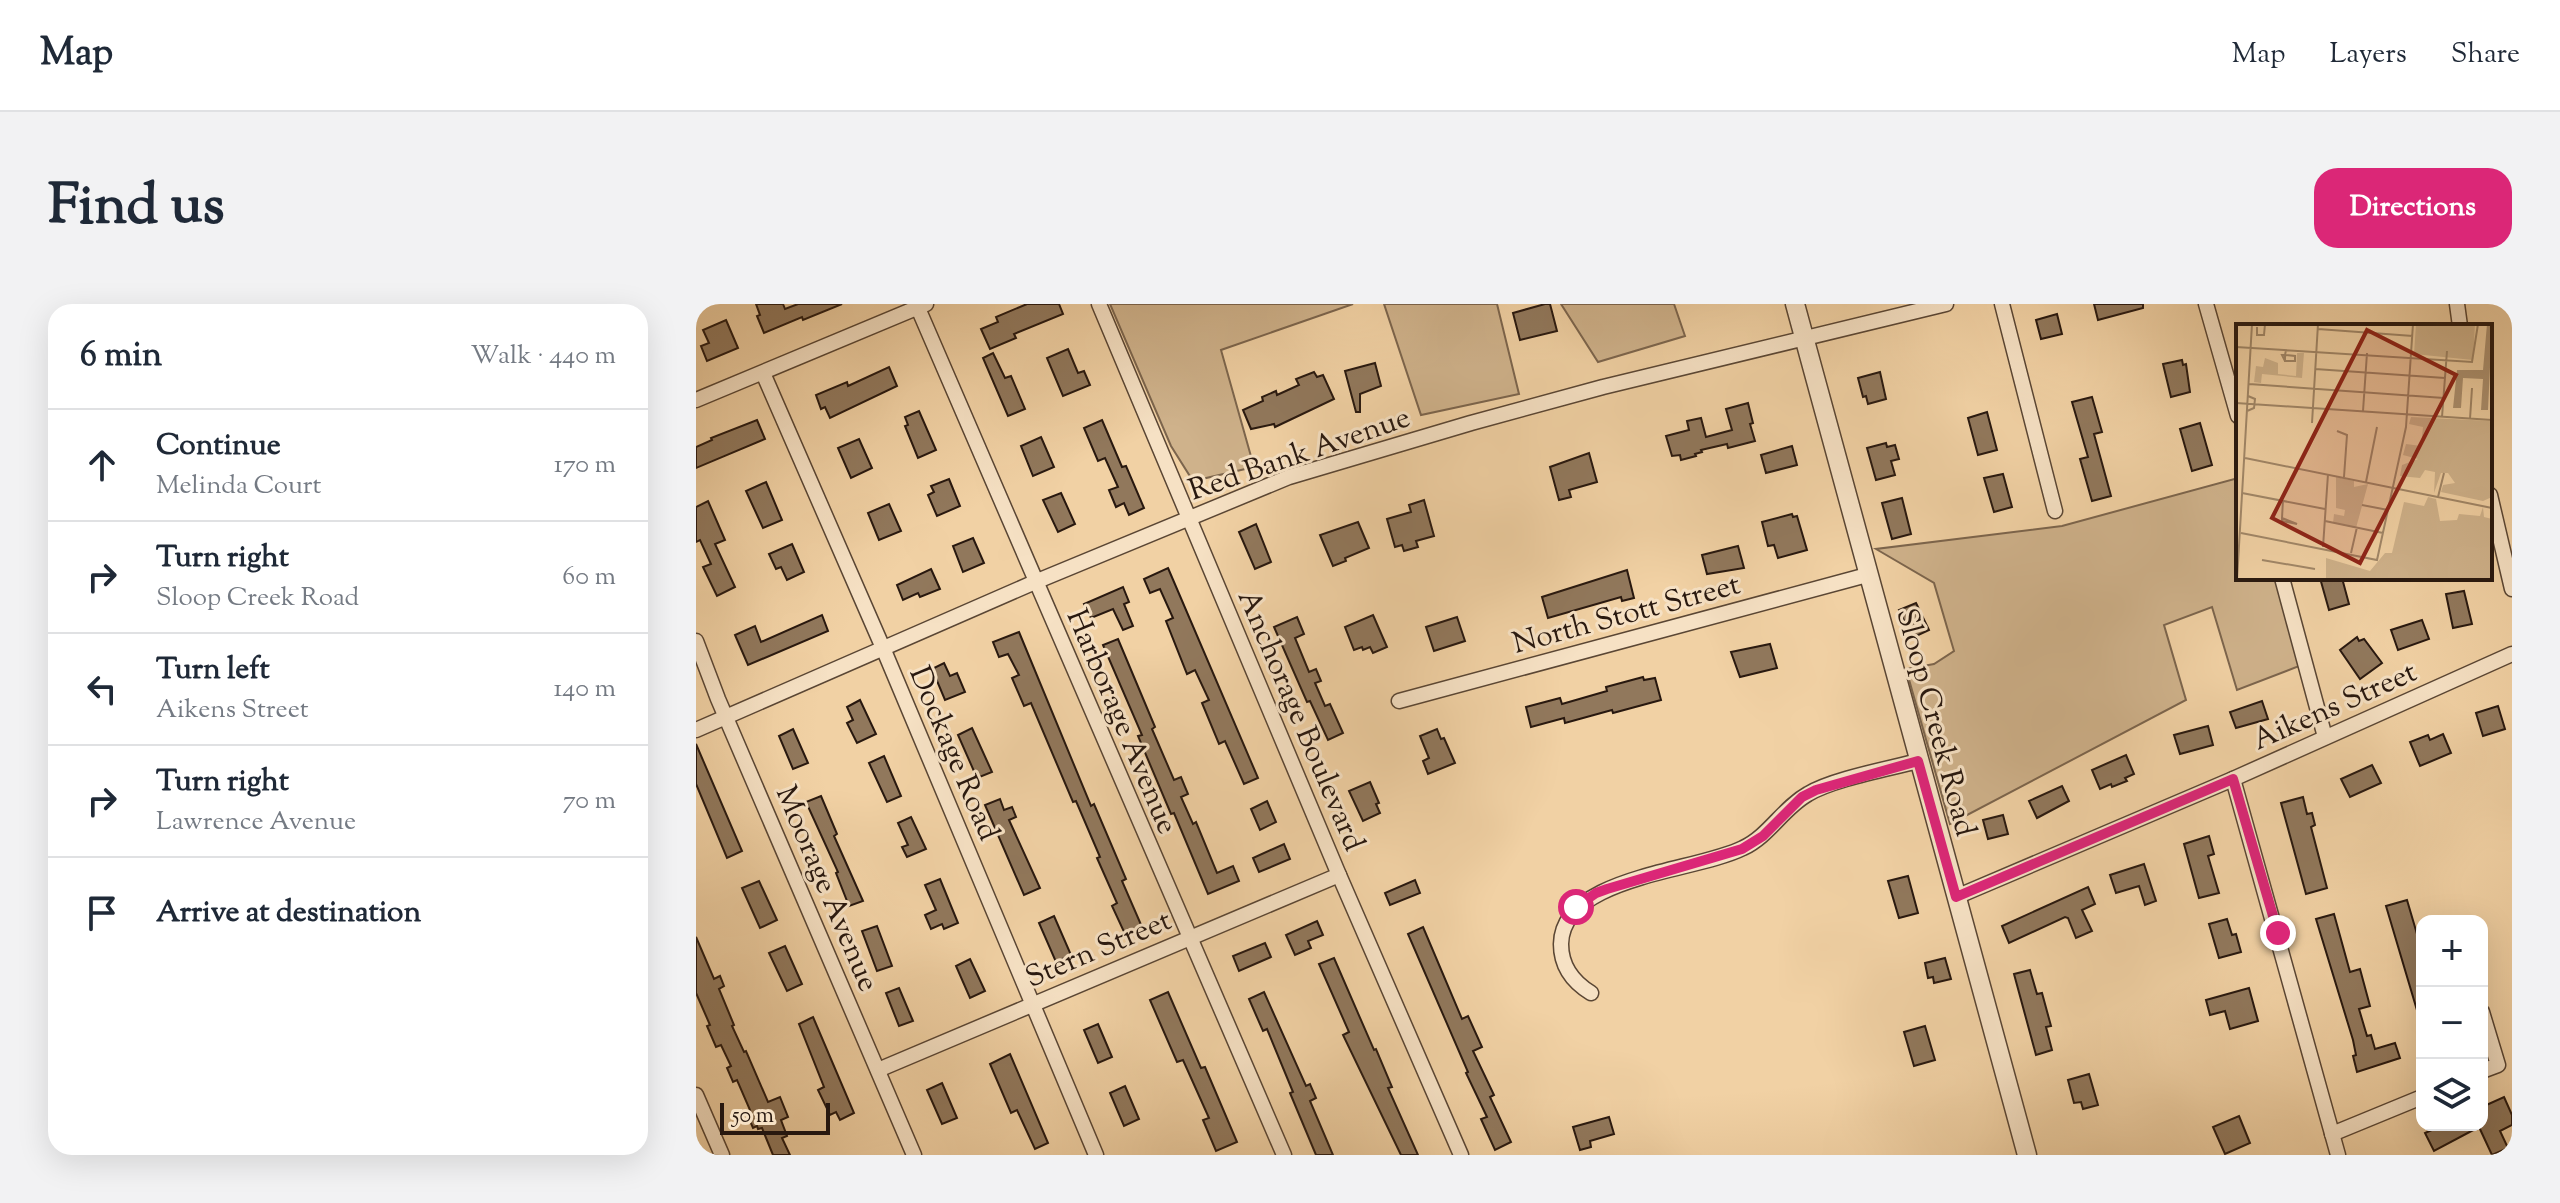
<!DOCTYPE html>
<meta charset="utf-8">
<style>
body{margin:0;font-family:"Sorts Mill Goudy",serif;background:#f2f2f3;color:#1f2937}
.controls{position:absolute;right:24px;bottom:24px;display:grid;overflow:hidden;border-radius:16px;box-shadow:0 8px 32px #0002}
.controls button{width:72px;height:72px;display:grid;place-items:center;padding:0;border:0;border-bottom:2px solid #e0e1e3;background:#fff;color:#1f2937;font:40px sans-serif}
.scale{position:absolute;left:24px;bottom:20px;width:110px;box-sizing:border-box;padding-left:8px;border:4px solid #28180f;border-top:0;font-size:22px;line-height:28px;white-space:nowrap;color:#28180f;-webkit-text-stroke:6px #f6e1c4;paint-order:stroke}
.stop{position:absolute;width:24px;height:24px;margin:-18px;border:6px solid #db2777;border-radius:50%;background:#fff}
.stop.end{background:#db2777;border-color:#fff;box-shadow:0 2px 8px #0008}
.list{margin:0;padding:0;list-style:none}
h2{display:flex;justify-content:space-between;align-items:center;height:104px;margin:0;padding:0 32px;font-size:34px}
h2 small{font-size:26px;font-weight:400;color:#747a83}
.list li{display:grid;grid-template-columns:52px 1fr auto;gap:24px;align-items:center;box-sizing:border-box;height:112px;padding:0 32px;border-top:2px solid #e0e1e3}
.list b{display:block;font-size:30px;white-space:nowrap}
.list p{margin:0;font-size:26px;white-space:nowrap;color:#747a83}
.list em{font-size:26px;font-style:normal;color:#747a83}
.icon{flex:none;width:44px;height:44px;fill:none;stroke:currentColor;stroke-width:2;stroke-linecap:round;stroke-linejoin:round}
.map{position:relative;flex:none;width:1816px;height:851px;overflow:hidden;border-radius:24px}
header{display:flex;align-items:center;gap:48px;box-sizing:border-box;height:112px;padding:0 40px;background:#fff;border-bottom:2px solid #e0e1e3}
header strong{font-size:38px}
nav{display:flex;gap:44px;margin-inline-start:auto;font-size:28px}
.intro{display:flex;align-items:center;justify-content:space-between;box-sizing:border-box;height:192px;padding:0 48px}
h1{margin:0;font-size:56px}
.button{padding:20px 36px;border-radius:24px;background:#db2777;color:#fff;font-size:28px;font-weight:700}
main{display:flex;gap:48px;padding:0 48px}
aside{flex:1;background:#fff;border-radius:24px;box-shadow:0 8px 32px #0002}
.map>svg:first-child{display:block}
</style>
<header>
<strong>Map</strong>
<nav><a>Map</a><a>Layers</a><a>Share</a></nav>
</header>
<div class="intro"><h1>Find us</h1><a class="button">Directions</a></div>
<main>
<aside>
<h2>6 min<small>Walk · 440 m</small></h2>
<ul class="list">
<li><svg class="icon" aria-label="ahead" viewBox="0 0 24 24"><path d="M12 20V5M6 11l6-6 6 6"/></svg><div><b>Continue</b><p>Melinda Court</p></div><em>170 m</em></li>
<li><svg class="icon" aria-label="right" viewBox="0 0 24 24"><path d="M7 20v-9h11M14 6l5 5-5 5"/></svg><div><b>Turn right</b><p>Sloop Creek Road</p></div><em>60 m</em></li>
<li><svg class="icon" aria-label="left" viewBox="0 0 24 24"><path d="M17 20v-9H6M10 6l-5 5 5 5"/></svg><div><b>Turn left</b><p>Aikens Street</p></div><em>140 m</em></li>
<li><svg class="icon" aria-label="right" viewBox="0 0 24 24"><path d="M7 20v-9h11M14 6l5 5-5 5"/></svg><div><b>Turn right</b><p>Lawrence Avenue</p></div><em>70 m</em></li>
<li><svg class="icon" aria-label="arrive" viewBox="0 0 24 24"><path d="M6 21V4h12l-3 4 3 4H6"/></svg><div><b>Arrive at destination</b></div></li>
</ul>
</aside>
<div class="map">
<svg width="1816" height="851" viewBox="0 0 1816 851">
<rect width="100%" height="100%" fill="#f1d1a4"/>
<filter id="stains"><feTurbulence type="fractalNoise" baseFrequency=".0025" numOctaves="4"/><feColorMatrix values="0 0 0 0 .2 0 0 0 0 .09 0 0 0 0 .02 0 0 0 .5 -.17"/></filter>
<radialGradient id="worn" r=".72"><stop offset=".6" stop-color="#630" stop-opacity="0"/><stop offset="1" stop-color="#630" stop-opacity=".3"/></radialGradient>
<g fill="#cfb28b" stroke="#7c654d" stroke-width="2">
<path d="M414,0H657L525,46L558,163L497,177L475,142Z"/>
<path d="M688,0H801L823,90L725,111Z"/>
<path d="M865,0H978L989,32L902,58Z"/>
<path d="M1542,174V274H1589L1611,359L1541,386L1516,303L1468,321L1490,396L1254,520L1210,365L1238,360L1258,347L1238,279L1180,245L1366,222Z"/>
</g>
<g fill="#91785c" stroke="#28180f" stroke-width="2">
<path d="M60,0H87L89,5L102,0H146L107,16L106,13L68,29L61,12L64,11Z"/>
<path d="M331,0H363L367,10L318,30L320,34L294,45L285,25L302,18L300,13Z"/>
<path d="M849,0H854L861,27L824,36L817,9Z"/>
<path d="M1398,0H1447V4L1402,16Z"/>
<path d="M1361,10L1366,30L1345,35L1340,16Z"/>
<path d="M30,16L42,44L11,57L5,42L13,39L7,26Z"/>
<path d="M372,45L382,69L388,67L394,81L367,92L351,54Z"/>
<path d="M297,49L309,74L315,72L329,105L312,112L287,54Z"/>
<path d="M1486,56L1487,61L1490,60L1494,88L1475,93L1467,60Z"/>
<path d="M679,59L685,82L664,90V108H660L649,67Z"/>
<path d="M193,63L201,82L134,114L129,103L125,105L120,91L151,78L152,82Z"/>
<path d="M618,68L621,73L627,71L638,95L579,123L578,120L555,125L547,106L567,97L566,93L580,87L581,91L603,81L600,75Z"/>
<path d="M1184,68L1190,95L1172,100L1170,92L1167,93L1162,74Z"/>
<path d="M1396,93L1406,128L1398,130L1415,192L1396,197L1384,155L1392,153L1376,98Z"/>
<path d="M1052,99L1057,119L1054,120L1059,137L1032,144L1031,140L1005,146L1006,148L999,150L1000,152L985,156L984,151L976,152L970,132L993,126L991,117L1005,114L1010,133L1036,126L1030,105Z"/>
<path d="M223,107L240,146L222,154L209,122L212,121L209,113Z"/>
<path d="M1291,108L1301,146L1282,151L1272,114Z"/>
<path d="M61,116L69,135L0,164V143L16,136L15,134Z"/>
<path d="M406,116L426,163L430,162L448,204L433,211L428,199L420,203L413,186L422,183L409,154L402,157L388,124Z"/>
<path d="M1504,119L1516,161L1496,167L1484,125Z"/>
<path d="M345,133L358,163L337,172L325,142Z"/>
<path d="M163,135L176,164L155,174L142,144Z"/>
<path d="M1190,139L1191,143L1199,141L1203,155L1195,157L1199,171L1180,176L1171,144Z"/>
<path d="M1096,142L1101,161L1070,169L1065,151Z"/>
<path d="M893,149L901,178L873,186L875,193L863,196L854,163Z"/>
<path d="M1307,170L1316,203L1298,208L1288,174Z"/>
<path d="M253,175L264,202L241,212L232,191L238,188L235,182Z"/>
<path d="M70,178L86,216L67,224L50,187Z"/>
<path d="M365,189L379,220L362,228L347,196Z"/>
<path d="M1206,194L1215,230L1196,235L1186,199Z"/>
<path d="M728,196L738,232L720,237L722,243L708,247L706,241L699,243L691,215L715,208L713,201Z"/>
<path d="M12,197L29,236L19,240L39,283L21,292L7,263L15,260L4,236L0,238V203Z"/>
<path d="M193,200L205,227L183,236L172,209Z"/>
<path d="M1096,210L1097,213L1101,212L1111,246L1082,254L1078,241L1072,242L1066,218Z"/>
<path d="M662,218L673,244L649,254L650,257L637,262L624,231Z"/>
<path d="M560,220L575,258L559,265L543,228Z"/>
<path d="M277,234L288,259L267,268L257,242Z"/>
<path d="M96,240L108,268L91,276L85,263L80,265L73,250Z"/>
<path d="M1042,242L1048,264L1011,270L1006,251Z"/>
<path d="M472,264L562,474L548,480L529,437L523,440L506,399L513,396L499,366L491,370L470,317L477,314L464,285L454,289L448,275Z"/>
<path d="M235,265L244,285L224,293L222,289L207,296L201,281Z"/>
<path d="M931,266L938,294L926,297L925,293L852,314L846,293Z"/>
<path d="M1624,274H1646L1653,300L1633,306Z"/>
<path d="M427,283L433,298L428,300L437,322L427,326L417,305L395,314L388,300Z"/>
<path d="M1768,287L1776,320L1757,324L1750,290Z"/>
<path d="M1220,299L1233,326L1216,334L1203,306Z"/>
<path d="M126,311L132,327L52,361L39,331L59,322L65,338Z"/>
<path d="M677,311L691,343L677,349L674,343L667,346L666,343L658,346L649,323Z"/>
<path d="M601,313L608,330L599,334L613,368L620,365L625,377L619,379L629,402L634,400L647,429L632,436L614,397L611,398L578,323Z"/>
<path d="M761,313L769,337L738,347L730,323Z"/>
<path d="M1726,316L1733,335L1702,346L1695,326Z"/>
<path d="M323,328L395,502L398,500L430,575L426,577L446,623L429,630L416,602L421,599L401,554L404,553L380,497L377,498L335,399L328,402L316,374L323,371L312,350L303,353L297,338Z"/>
<path d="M1661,333L1663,337L1668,335L1686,359L1664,375L1644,346Z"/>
<path d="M422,335L459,423L456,425L478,476L485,473L492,490L485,493L497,520L500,518L521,569L537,562L543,577L512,590L478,509L475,510L442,432L446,431L407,341Z"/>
<path d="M1074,340L1081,364L1044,373L1035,348Z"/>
<path d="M248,359L254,372L261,369L269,388L249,396L236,365Z"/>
<path d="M947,373L948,376L959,374L965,396L917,409L916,406L869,419L868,414L835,423L830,403L864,394L866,400L911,387L910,383Z"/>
<path d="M164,396L180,430L161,439L151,419L157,416L151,403Z"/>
<path d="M1566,397L1572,415L1540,424L1534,408Z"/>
<path d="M1802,402L1809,425L1787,432L1780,409Z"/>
<path d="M1512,422L1517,441L1484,450L1478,431Z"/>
<path d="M276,424L296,468L281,474L262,431Z"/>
<path d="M97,425L112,459L97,465L83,432Z"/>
<path d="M741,425L745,435L748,434L759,459L732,470L727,457L733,454L724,432Z"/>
<path d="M1747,430L1755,449L1724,462L1714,438L1732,431L1734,436Z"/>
<path d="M0,440L46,547L31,554L0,480Z"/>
<path d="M1430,451L1438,470L1429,474L1431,477L1416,483L1415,480L1404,485L1396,466Z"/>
<path d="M188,452L205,492L191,498L173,459Z"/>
<path d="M1676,461L1685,479L1654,493L1645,475Z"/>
<path d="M674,478L683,499L680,500L684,509L667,517L653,487Z"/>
<path d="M1366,482L1373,497L1341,514L1333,497Z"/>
<path d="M125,492L141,530L138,532L167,597L153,602L140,569L142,568L110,498Z"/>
<path d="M1607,493L1611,510L1616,509L1619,521L1615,523L1631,584L1610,590L1585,499Z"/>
<path d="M304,495L308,506L316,503L320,513L313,516L344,584L328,591L289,501Z"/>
<path d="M571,497L580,518L564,526L555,505Z"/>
<path d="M1307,511L1312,530L1292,535L1287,516Z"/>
<path d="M215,513L230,545L211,553L206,543L212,541L202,519Z"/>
<path d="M1513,532L1518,550L1512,552L1523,589L1503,594L1488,540Z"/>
<path d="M588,540L594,555L563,568L557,554Z"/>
<path d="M1448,560L1460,597L1449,601L1443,582L1420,589L1414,571Z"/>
<path d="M1212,572L1222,609L1203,614L1192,577Z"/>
<path d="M244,575L262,619L248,625L246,620L235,625L229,611L240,606L229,581Z"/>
<path d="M719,576L724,589L694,601L689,589Z"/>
<path d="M63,577L81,616L64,624L46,584Z"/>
<path d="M1392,583L1399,600L1386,606L1396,627L1380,634L1372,614L1369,613L1313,639L1306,622Z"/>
<path d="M1711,596L1726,647V713H1723L1690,602Z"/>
<path d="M1638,610L1654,668L1664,665L1674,702L1663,705L1671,732L1675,731L1679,745L1699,739L1704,754L1661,768L1657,752L1660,751L1657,736L1620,615Z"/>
<path d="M358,612L375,651L360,658L343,619Z"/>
<path d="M1531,615L1536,631L1540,630L1545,648L1523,654L1513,620Z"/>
<path d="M621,617L627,631L612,637L615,644L599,651L590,631Z"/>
<path d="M181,622L196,662L181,667L166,627Z"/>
<path d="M727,623L766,715L772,712L786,743L777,747L798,791L794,793L815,838L799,846L785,815L791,813L770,769L772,768L712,630Z"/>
<path d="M0,633L18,675L24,672L28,682L23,685L38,721L36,722L48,748L50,747L72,798L84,793L92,813L85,816L91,832L86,834L94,851H77L66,824L62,825L61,822L57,824L50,808L54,806L41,776L37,778L31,764L35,762L25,741L20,743L11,722L14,721L0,689Z"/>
<path d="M569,639L575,653L543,667L537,652Z"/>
<path d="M89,642L106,680L91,687L73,649Z"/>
<path d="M638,654L678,746L680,745L696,783L692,784L722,851H705L647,731L653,728L623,660Z"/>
<path d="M1249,654L1255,675L1238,679L1237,673L1232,674L1229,659Z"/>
<path d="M274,655L289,687L274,694L260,662Z"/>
<path d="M1334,666L1341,690L1346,689L1355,722L1350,723L1356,746L1340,751L1318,670Z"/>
<path d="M203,684L217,717L203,722L190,689Z"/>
<path d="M1553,684L1562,717L1534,725L1529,707L1514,711L1510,696Z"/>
<path d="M472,688L505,764L509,763L541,838L520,847L507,816L513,814L487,756L481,758L454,696Z"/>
<path d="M568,688L610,782L614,780L620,794L614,797L637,851H620L594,789L597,788L571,725L567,727L553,695Z"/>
<path d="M117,713L158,809L144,816L140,808L134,811L122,786L128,783L103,720Z"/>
<path d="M402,720L416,753L402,759L388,726Z"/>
<path d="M1229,722L1239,756L1218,762L1208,728Z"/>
<path d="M314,750L352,839L339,845L321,806L315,809L294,760Z"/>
<path d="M1393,770L1402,801L1387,805L1385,798L1378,799L1372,776Z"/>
<path d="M246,779L261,814L246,820L231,786Z"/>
<path d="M429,782L443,815L428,822L414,789Z"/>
<path d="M1808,793L1816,811V821L1804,827L1812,844L1796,851L1783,823L1738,847L1729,829L1747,821H1786V803Z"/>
<path d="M1543,812L1554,839L1529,850L1517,823Z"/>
<path d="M913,813L918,830L894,837L895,843L884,846L877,823Z"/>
</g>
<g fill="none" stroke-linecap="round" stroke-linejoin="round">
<defs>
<g id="minor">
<path d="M403,0L643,571L765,851"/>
<path d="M1306,0L1359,207"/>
<path d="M1510,0L1542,112"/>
<path d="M1761,0L1764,22"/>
<path d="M222,4L588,851"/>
<path d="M67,69L187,344L400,851"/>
<path d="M0,96L230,0"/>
<path d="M1794,191L1816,285"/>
<path d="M1586,274L1629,433"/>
<path d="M0,337L22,395L218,851"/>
<path d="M703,397L1171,271"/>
<path d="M0,426L339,278L593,173L775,119L907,83L1250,0"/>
<path d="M1537,475L1642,851"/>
<path d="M1260,593L1537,475L1816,350"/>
<path d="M895,689C877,678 865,662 865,640C866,572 999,568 1047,544C1073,532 1087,504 1112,490C1137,475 1192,465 1222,457"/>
<path d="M1786,708L1802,761L1786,767"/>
<path d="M182,766L643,571"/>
<path d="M0,791L26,851"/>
<path d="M1636,830L1726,793"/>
</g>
<path id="tertiary" d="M1099,0L1331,851"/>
</defs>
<use href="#minor" stroke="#5a4634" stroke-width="17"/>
<use href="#tertiary" stroke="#5a4634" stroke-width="21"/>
<use href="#minor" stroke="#f6e1c4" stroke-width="14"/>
<use href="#tertiary" stroke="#f6e1c4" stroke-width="18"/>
</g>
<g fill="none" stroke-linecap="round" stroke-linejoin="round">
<path stroke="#db2777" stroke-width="10" d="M880,603L900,589L911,585L1046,545L1067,532L1106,493L1120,486L1222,457L1260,593L1537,475L1582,629"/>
</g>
<g text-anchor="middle" stroke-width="6" stroke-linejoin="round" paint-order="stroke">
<g font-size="30" fill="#28180f" stroke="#f6e1c4">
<text transform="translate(603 149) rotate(-19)" y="10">Red Bank Avenue</text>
<text transform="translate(930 309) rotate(-15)" y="10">North Stott Street</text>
<text transform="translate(1638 401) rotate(-24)" y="10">Aikens Street</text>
<text transform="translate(606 416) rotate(67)" y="10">Anchorage Boulevard</text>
<text transform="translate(427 417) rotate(67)" y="10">Harborage Avenue</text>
<text transform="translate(1241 418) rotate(75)" y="10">Sloop Creek Road</text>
<text transform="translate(259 449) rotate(67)" y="10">Dockage Road</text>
<text transform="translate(132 584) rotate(67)" y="10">Moorage Avenue</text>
<text transform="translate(402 644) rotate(-23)" y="10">Stern Street</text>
</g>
</g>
<g transform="translate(1540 20)">
<rect width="256" height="256" fill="#f1d1a4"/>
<path d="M180,0H239L237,36L178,30ZM61,29H68L66,54L26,50L25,59L18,58L20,42L27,43L29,34L42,39V50L60,52ZM175,93L256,97V173L247,177L205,168L207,161L219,159L212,149H205L198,169L199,148L189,146L184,154L164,152L166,141L182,135L167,131L170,120L185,122L187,103L173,100ZM100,153L118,157V163L132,160L120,204L97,199L98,190L108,192L109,186L100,184ZM192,173L200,175L204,197L221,196L223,190L244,192L247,183L248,193L256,195V256H90V234L134,247L149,229H156L168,178L188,182Z" fill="#cfb28b"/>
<path d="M251,0H256L252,86H245L247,55L227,54L225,84H217L221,46H247Z" fill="#ad9271"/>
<path fill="none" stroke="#a18768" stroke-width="2" d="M21,3V11H28L29,0M82,5L177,12M0,23L236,38L242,0M49,37L46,31H49L59,32V37H49V31L50,26M79,45L209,54M13,60L208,74M0,79L256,96M11,87L18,84L19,75L12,72M127,87L131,29M206,93L211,27M234,95L236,64M76,99L82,0M101,107L111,111L108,153M9,134L256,184M130,158L141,103M6,169L89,185M202,173L208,149M126,181L152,186M46,194L61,200L46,197V194L47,176M89,197L147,209M5,209L141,236L170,103L177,0M87,223L92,150M115,229L121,203M26,236L79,245M1,256L16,0"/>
<path fill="#8f2418" fill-opacity="0.15" stroke="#8f2418" stroke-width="4" d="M131,6L220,51L124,239L36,194Z"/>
<rect width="256" height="256" fill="none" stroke="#28180f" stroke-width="4"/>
</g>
<rect width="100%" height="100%" filter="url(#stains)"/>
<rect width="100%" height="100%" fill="url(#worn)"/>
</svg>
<div class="controls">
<button>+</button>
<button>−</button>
<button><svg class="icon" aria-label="layers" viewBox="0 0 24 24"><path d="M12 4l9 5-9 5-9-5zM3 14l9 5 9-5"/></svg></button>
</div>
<div class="scale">50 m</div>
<div class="stop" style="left:880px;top:603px"></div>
<div class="stop end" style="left:1582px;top:629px"></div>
</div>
</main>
